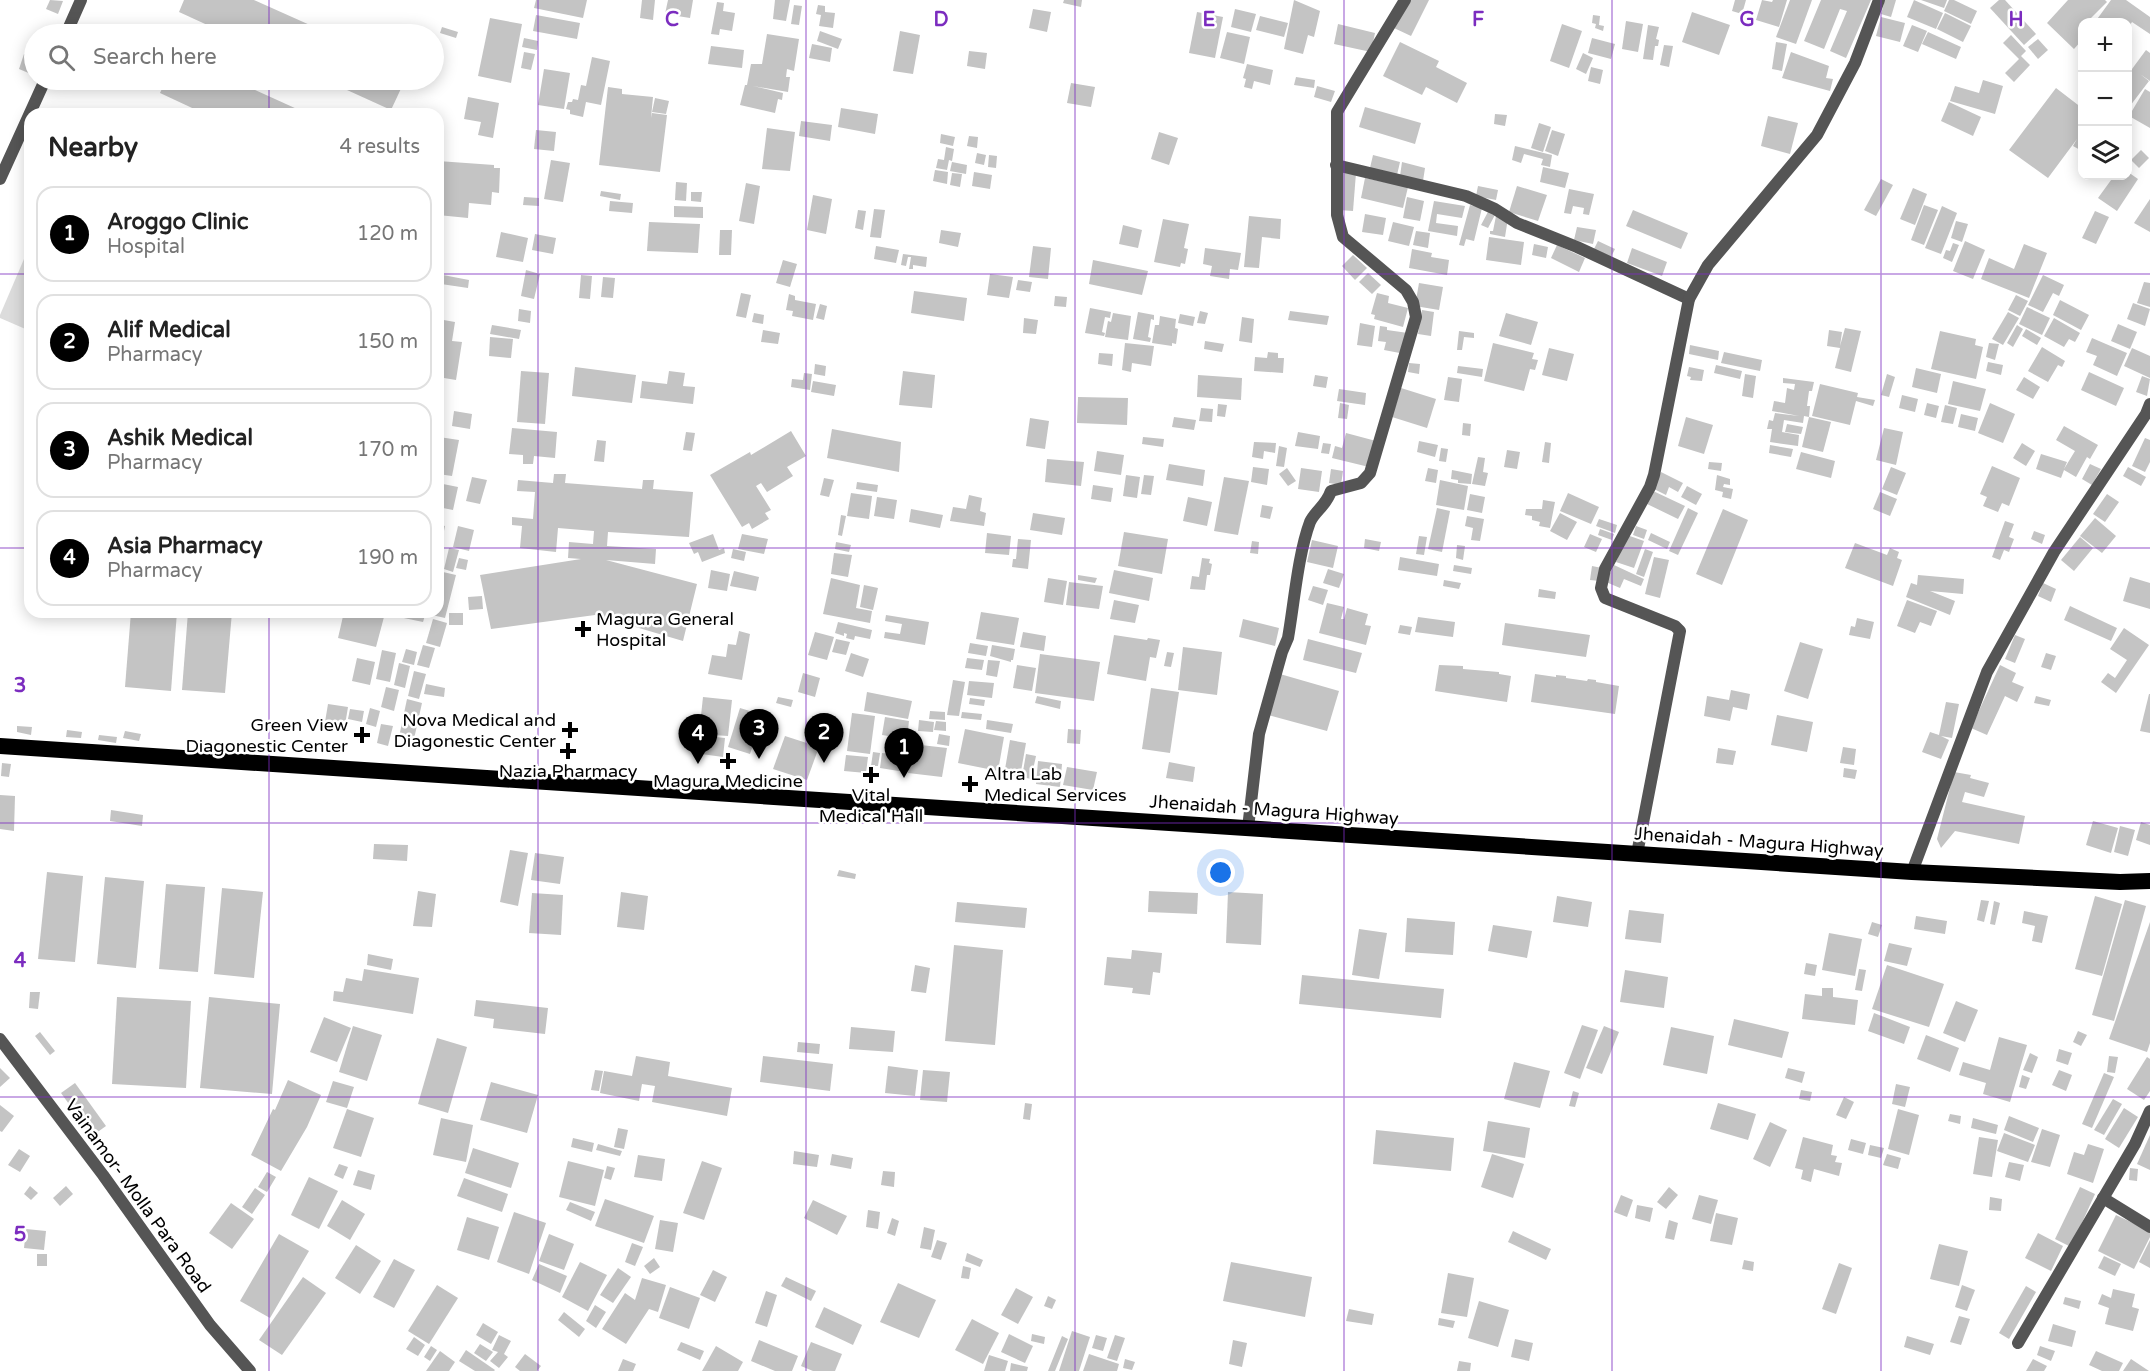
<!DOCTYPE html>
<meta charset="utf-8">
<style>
body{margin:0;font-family:"Varela Round",sans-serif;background:#f2f2f2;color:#222}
.controls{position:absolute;right:18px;top:18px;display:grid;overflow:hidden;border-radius:12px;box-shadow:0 3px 15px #0003}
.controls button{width:54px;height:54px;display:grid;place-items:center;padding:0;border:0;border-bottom:2px solid #e0e0e0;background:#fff;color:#222;font:30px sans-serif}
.you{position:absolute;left:1221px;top:873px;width:21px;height:21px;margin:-15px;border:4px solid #fff;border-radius:50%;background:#1a73e8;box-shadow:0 0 0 9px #1a73e833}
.badge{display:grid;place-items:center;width:39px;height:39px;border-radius:50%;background:#000;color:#fff;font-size:20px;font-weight:700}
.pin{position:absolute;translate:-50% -50px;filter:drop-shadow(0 2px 3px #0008)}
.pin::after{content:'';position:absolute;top:32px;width:21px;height:18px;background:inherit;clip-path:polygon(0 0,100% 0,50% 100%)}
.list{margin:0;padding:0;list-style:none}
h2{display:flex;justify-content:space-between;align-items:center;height:78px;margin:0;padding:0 24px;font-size:26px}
h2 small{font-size:20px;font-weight:400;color:#767676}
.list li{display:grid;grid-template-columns:39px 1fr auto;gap:18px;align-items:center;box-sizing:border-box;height:96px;margin:0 12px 12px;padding:0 12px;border:2px solid #e0e0e0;border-radius:18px}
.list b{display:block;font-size:22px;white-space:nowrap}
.list p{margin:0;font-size:20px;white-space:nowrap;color:#767676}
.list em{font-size:20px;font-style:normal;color:#767676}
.icon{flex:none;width:33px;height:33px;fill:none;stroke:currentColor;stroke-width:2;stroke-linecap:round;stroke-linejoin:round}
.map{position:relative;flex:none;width:2150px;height:1371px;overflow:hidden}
.search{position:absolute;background:#fff;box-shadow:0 3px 15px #0003;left:24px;top:24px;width:420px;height:66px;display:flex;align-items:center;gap:15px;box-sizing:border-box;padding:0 21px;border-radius:33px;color:#767676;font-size:22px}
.panel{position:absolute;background:#fff;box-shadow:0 3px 15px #0003;left:24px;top:108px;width:420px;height:510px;border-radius:18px}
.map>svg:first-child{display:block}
</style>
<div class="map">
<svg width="2150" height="1371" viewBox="0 0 2150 1371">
<rect width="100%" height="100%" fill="#fff"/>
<path fill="#dcdcdc" d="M30,245V331L0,318V315Z"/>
<g fill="#c4c4c4">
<path d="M50,0L63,1L58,14L46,9Z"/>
<path d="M184,0H254L330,34H227L179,12Z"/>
<path d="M536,0H587L583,18L534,8Z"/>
<path d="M642,0H655L653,20L640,18Z"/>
<path d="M668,0H693L690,18L665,14Z"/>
<path d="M775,0H790L786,21L773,19Z"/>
<path d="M1064,0H1082L1081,7L1063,3Z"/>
<path d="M1294,0L1320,11L1314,37L1308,35L1303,54L1284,49Z"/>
<path d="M1409,0H1429L1411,36L1394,28Z"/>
<path d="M1735,0H1746L1742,14L1732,11Z"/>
<path d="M1762,0L1772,2L1773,0H1787L1779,27L1756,20Z"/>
<path d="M1790,0H1812L1796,44L1776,37Z"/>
<path d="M1821,0H1871L1846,58L1830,51L1847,11L1840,9L1824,49L1804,41Z"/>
<path d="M1885,0H1896L1891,17L1881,14Z"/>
<path d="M1914,0L1943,13L1936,29L1907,17Z"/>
<path d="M1921,0H1947L1944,8Z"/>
<path d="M1949,0H1954L1977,11L1971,24L1944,11Z"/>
<path d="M1999,0H2005L2036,34L2024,45L1990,8Z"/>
<path d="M2068,0H2105L2107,2L2087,22H2082V40L2074,49L2047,23Z"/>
<path d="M2111,0H2126L2150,17V34L2132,22L2128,28V22H2095Z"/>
<path d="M717,2L724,3L723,11L735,13L732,31L720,29L719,35L711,34Z"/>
<path d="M794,5L802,6L799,25L791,24Z"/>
<path d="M818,5L825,6V12L835,13L833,28L819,26L821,15L816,14Z"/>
<path d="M1033,9L1051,12L1047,32L1029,28Z"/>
<path d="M1235,9L1256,14L1251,32L1231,27Z"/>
<path d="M1197,12L1223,17L1215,58L1189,53Z"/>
<path d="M1692,12L1730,25L1719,55L1682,42Z"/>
<path d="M1945,13L1971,26L1963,42L1937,29Z"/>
<path d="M536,15L580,23L577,39L533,31Z"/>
<path d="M1593,15L1600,16L1599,25L1604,26L1603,31L1595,28L1596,24L1592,23Z"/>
<path d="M1260,16L1288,23L1284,37L1256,30Z"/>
<path d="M1881,17L1905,23L1900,42L1876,36Z"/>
<path d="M490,18L522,24L511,83L478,76Z"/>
<path d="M1626,21L1643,24L1638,52L1622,49Z"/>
<path d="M1338,24L1375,33L1371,52L1334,44Z"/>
<path d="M1562,24L1582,31L1569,68L1550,61Z"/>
<path d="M1648,25L1659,27L1656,39L1659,40L1658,46H1655L1653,60L1643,59Z"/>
<path d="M1912,25L1927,31L1918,52L1903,46Z"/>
<path d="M442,27L458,32L456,38L440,33Z"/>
<path d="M820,31L842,39L838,49L817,41Z"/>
<path d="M900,31L920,35L913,74L893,71Z"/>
<path d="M1227,32L1250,37L1244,64L1220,58Z"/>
<path d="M1928,32L1961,47L1956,59L1922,44Z"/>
<path d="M767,34L799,39L794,71L787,69L786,77H790L788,92L753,86L783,93L782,100L778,99L775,113L740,105L745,85H747L751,64H762Z"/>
<path d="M2011,35L2026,51L2021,56L2030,65L2014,82L2005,73L2019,59L2003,43Z"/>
<path d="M524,38L538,41L537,50L522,47Z"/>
<path d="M1592,38L1615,44L1611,59L1588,53Z"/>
<path d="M2038,39L2048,50L2038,59L2028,47Z"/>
<path d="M1400,42L1439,61L1436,67L1467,83L1457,103L1426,87L1422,95L1383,76Z"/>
<path d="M1776,42L1787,44L1782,71L1772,69Z"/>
<path d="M812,44L832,48L830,62L809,58Z"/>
<path d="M1664,45L1673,46L1669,67L1660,65Z"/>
<path d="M711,46L744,50L742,68L708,64Z"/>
<path d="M2146,50L2150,53V81L2140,74L2149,81L2130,106L2128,104V65L2132,69Z"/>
<path d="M969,51L987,53L985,69L967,66Z"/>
<path d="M524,52L535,54L531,70L521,68Z"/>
<path d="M1791,52L1829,66L1826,78L1833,79L1830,91L1782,78Z"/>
<path d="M1583,53L1593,58L1586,74L1576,69Z"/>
<path d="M24,54L34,58L31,74L19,69Z"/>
<path d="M592,57L610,61L601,105L586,102L583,117L570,114V110L566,109L568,102H572L573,99L578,100L581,85L586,86Z"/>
<path d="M1247,64L1273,70L1270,85L1254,81L1252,89L1244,87L1246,79L1243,78Z"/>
<path d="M1591,67L1603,70L1600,84L1588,81Z"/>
<path d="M544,69L570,73L564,109L538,105Z"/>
<path d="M1296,77L1315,80L1314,88L1294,85Z"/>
<path d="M166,80H233L308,114H205L160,93Z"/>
<path d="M325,80H405L391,110Z"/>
<path d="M1983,80L2003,86L1995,114L1950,101L1955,86L1979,93Z"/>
<path d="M1071,83L1095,87L1091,107L1067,103Z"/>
<path d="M1317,86L1335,91L1331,102L1314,97Z"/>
<path d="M608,87L622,89V94L653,97L651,118L652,113L667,115L660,172L599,165Z"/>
<path d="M2056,88L2082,108V151L2073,146L2077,139L2048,178L2009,150Z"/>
<path d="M2145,89L2150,92V128L2129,116Z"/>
<path d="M468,97L499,103L493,138L478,135L481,122L464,119Z"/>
<path d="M655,98L669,101L666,114L652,112Z"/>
<path d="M1949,102L1981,117L1973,136L1941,121Z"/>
<path d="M1365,107L1421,123L1415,144L1359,127Z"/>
<path d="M841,108L878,114L875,134L838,127Z"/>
<path d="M1495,114L1507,115L1505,126L1494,124Z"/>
<path d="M1768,116L1798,123L1790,154L1761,146Z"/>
<path d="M801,121L832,125L830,141L799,136Z"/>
<path d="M1539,123L1551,127L1543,152L1531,148Z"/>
<path d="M767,128L795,132L790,171L762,169Z"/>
<path d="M536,130L556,132L554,151L534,149Z"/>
<path d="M1552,130L1565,134L1558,156L1545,151Z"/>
<path d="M1159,132L1178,138L1169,165L1151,159Z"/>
<path d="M941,134L955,137L953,146L940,143Z"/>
<path d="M969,136L978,137L977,148L967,146Z"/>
<path d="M1515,146L1552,155L1550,167L1541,165L1543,159L1524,154L1521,163L1512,160Z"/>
<path d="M946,147L954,149L952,161L949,160L947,170L936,168L938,159L944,160Z"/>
<path d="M2141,150L2149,158L2139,168L2131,160Z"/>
<path d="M977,153L986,155L984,165L975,163Z"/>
<path d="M989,155L997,156L996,168L988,167Z"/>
<path d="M1373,155L1400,162L1397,175L1370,168Z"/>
<path d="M551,160L570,163L563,202L544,199Z"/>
<path d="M438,161L494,165V168H500L499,193L492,192L491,205L469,203L468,218L438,215Z"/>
<path d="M952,162L967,165L966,174L950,171Z"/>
<path d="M1402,162L1425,168L1423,181L1400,176Z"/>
<path d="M1543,167L1569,173L1565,188L1540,182Z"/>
<path d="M935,170L948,172L947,184L933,181Z"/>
<path d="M974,172L992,175L990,189L972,186Z"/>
<path d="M1342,172L1356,173L1353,211L1339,210Z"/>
<path d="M2128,172L2138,179L2117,211L2098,198L2114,176H2128Z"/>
<path d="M952,173L962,174L960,187L950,185Z"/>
<path d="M1365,178L1408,187L1403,208L1361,198Z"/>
<path d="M1881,179L1893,185L1876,216L1864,210Z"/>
<path d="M676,182L687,183L686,201L675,200Z"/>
<path d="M746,183L760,186L754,224L739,221Z"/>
<path d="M1478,186L1498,190L1496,200L1476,196Z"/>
<path d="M1517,186L1547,195L1538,221L1509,212Z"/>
<path d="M1913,188L1927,194L1915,225L1900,219Z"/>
<path d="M1569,189L1594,194L1589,215L1583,214L1584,208L1573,206L1571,214L1564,213Z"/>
<path d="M601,191L621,194L620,200L600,196Z"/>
<path d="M691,192H702L701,202L691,201Z"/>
<path d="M813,195L832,199L826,234L807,230Z"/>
<path d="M524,197L539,198V206L523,205Z"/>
<path d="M1407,197L1424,201L1420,221L1403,218Z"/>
<path d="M2150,199V232L2134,223Z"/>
<path d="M610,201L633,203L632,213L609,211Z"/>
<path d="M1434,201L1465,206L1462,218L1437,214L1436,223L1458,226L1457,236L1428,231Z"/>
<path d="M1470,205L1482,208L1474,241L1466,239L1464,246L1459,245Z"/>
<path d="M1924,205L1938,210L1924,245L1911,240Z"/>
<path d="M674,206L703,207V218L674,217Z"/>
<path d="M1942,206L1957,213L1941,254L1925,248Z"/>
<path d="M874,209L885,210L881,238L870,237Z"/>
<path d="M858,210L866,211L863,230L855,228Z"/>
<path d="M1489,210L1496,213L1488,228L1481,225Z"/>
<path d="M1633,210L1688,233L1681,249L1626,226Z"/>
<path d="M2095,211L2109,217L2096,244L2082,238Z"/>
<path d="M1365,214L1386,218L1383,235L1362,232Z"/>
<path d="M1249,216L1281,219L1280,239L1262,237L1259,268L1244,267Z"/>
<path d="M1496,216L1508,218L1505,237L1490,234V231H1493Z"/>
<path d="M1163,219L1189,224L1184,248L1188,249L1185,264L1181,263L1180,267L1154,262Z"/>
<path d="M1956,221L1968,224L1962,242L1951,238Z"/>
<path d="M649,222L700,224L698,253L647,251Z"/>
<path d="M1393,222L1414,227L1409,246L1388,241Z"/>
<path d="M1123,225L1142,230L1138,248L1119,244Z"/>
<path d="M1577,227L1596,230L1593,244L1574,240Z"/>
<path d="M720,230H732L731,255H719Z"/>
<path d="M941,230L961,233L958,247L939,243Z"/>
<path d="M1416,231L1430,233L1428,248L1413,245Z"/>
<path d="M501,232L528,238L523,262L496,257Z"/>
<path d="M535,234L556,238L553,254L532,250Z"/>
<path d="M1489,237L1524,242L1521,265L1486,260Z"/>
<path d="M1598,241L1615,249L1610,259L1593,251Z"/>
<path d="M1965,241L1985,250L1973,279L1953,271Z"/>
<path d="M1953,243L1959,245L1952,262L1943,258L1946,250L1950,251Z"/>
<path d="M1534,244L1548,247L1546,258L1532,255Z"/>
<path d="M2024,244L2047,253L2029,298L1981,279L1989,258L2014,269Z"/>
<path d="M1557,245L1585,258L1579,272L1551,258Z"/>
<path d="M876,246L899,250L896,263L874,259Z"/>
<path d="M1033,246L1051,248L1048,279L1029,277Z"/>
<path d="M1205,248L1241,253L1238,270L1230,269L1229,279L1210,276L1212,266L1203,264Z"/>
<path d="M1632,248L1667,262L1662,276L1627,263Z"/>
<path d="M1412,249L1432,253L1431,257L1449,260L1447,275L1409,268Z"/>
<path d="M903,254L927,257L926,267L913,265V269H909L911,257H908L906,266L901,265Z"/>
<path d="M1353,255L1367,268L1355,280L1342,266Z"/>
<path d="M783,260L797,264L790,287L776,283Z"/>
<path d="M1093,260L1148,271L1142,295L1089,284Z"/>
<path d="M526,270L540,274L534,299L521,296Z"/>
<path d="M1368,273L1381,285L1372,294L1359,282Z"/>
<path d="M990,274L1013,277L1009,298L987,295Z"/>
<path d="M443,275L469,280L468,288L441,284Z"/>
<path d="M581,275L592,276L590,299L579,298Z"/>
<path d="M2043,275L2064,285L2059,296L2053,293L2043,312L2028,305Z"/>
<path d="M603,277L615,278L613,298L601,297Z"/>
<path d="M1018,280L1032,282L1030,292L1016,290Z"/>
<path d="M2144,282L2150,283V307L2137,303Z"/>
<path d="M1419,283L1443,287L1439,310L1415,306Z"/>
<path d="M914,291L967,298L964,321L911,313Z"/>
<path d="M741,293L751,295L746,318L736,316Z"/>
<path d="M1377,293L1389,296L1388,303L1408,308L1403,327L1374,319L1375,315L1371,314Z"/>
<path d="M789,294L795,296V300L816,304L813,320L792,316L793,311L786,310Z"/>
<path d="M2016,295L2028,301L2020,316L2008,310Z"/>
<path d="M1055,296L1067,297L1066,307L1054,306Z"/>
<path d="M2060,300L2089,315L2081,330L2053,315Z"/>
<path d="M2133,303L2150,309L2145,326L2127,319Z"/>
<path d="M820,304L827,306L824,320L816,318Z"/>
<path d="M2027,307L2050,318L2042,335L2019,324Z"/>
<path d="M1090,308L1111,312L1110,318L1105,317L1102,332L1105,333L1104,336L1085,333Z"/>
<path d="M519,309L531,311L530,323L518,321Z"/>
<path d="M1422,310L1434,312L1431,336L1418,334Z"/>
<path d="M1200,311L1208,313L1205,324L1197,323Z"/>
<path d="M1290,311L1329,316L1327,325L1288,320Z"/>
<path d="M1138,312L1154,315V320L1151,319L1148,337L1151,338L1150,342L1133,339Z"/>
<path d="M2008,312L2019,318L2003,345L1992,339Z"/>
<path d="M754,313L764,315L763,324L752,322Z"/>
<path d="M1113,313L1131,316L1128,340L1105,337L1108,321L1111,322Z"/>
<path d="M1506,313L1538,322L1531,345L1499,336Z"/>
<path d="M1180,314L1195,317L1193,326L1178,323Z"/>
<path d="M1160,316L1176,319L1175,328L1178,329L1176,344L1172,343V346L1152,343L1155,325H1159Z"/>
<path d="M1242,317L1254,319L1252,343L1239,341Z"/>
<path d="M1024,318L1038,320L1036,334L1023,333Z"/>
<path d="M2054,318L2080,333L2075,342L2069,339L2064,347L2044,336Z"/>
<path d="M438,319L455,322L452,341L462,342L456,380L438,377Z"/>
<path d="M1360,323L1375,326L1372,347L1357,345Z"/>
<path d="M2118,324L2137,332L2130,349L2111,341Z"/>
<path d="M492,325L521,330L519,339L490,334Z"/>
<path d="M2017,325L2023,329L2013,347L2007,343Z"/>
<path d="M1380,326L1387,327V330L1408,333L1405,354L1384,350L1386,342L1378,341Z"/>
<path d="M1845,328L1861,331L1851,372L1835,368L1840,348L1827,346L1829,330L1842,332L1840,346Z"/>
<path d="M2026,329L2041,338L2037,345L2022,336Z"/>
<path d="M763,330L780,333L778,344L761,342Z"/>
<path d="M1459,331L1474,333V338L1464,337L1462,350H1457Z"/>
<path d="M1940,331L1976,339L1975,345L1983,347L1976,379L1931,369Z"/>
<path d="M490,337L513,339L511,358L489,356Z"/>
<path d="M2092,338L2127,353L2117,376L2093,365L2097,356L2086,352Z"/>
<path d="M1205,341L1224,344L1222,352L1204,349Z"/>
<path d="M1125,343L1154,346L1151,366L1132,363L1131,372L1122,370Z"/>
<path d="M1493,343L1534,353L1532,359L1538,360L1535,370L1530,369L1524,391L1484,381Z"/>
<path d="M1989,343L1999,344L1995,360L1986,357Z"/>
<path d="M1690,345L1719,351L1718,360L1689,354Z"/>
<path d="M2042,347L2065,361L2062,367L2058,365L2048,382L2028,371Z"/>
<path d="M1549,348L1574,354L1567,381L1542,375Z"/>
<path d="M2132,348L2150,356V378L2124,366Z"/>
<path d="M1268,352L1278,353V358H1284L1283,373L1254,371L1255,357L1267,358Z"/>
<path d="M1724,352L1762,360L1760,371L1721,363Z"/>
<path d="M1099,353L1113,354L1112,366L1098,364Z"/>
<path d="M1988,362L2003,365L2001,375L1986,371Z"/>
<path d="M1409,363L1420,364L1419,374L1408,372Z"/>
<path d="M815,364L826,366L825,376L814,374Z"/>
<path d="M1716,365L1742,371L1740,379L1714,373Z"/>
<path d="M1458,366L1483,369L1482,377L1457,373Z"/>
<path d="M575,367L636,375L632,403L572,396Z"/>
<path d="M1689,367L1704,370L1702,381L1690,380L1691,377L1687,376Z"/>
<path d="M1916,368L1941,374L1937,393L1912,387Z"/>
<path d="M521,371L549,373L545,424L517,422Z"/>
<path d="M669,371L685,373L683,386L695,387L693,404L640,398L642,381L667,384Z"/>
<path d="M903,371L935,375L932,408L899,405Z"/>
<path d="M2089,372L2124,388L2116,406L2081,390Z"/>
<path d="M804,373L812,374L810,390L791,387L792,379L803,380Z"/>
<path d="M1745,374L1756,376L1753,398L1742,396Z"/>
<path d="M1887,374L1895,377L1889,397L1881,395Z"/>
<path d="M1198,375L1242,378L1241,400L1197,397Z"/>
<path d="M1315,375L1328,377L1326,388L1313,386Z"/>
<path d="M2142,376L2150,379L2147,396L2136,392Z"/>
<path d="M1448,377L1462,379L1459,402L1444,400Z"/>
<path d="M2024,377L2040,387L2033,399L2016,390Z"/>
<path d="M1783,378L1814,382L1812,391H1809L1807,406H1810L1809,417L1804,416L1803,423L1784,420L1782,432L1799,435L1798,446L1770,442L1772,429H1767L1769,420L1773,421L1775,413L1799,416L1772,411L1774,401L1785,403L1787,388L1794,390L1795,384L1783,383Z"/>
<path d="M813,381L836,385L834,396L811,392Z"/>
<path d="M1953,381L1986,389L1980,411L1948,404Z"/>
<path d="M1820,384L1858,393L1857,397L1875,400L1873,406L1856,401L1850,425L1812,416Z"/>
<path d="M1401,388L1436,399L1427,428L1392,417Z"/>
<path d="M1339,389L1366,393L1365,405L1337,401Z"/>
<path d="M1902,395L1918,399L1915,412L1899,408Z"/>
<path d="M1078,397L1128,398L1127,425L1077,423Z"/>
<path d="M1340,403L1349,405L1347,419L1338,418Z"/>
<path d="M1927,403L1939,406L1936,418L1924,415Z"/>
<path d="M1990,403L2015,414L2003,443L1978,433Z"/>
<path d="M1218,404L1227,405L1225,417L1217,416Z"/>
<path d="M1945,405L1957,408L1953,424L1941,422Z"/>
<path d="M1201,408L1213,409L1212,422L1199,421Z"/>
<path d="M454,411L472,414L470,429L452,426Z"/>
<path d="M1961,414L1978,418L1975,431L1958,427Z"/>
<path d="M1174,417L1196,420L1194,430L1172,427Z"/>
<path d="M1686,417L1713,425L1704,454L1678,446Z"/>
<path d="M1809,417L1831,422L1823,452L1802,447Z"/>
<path d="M1030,418L1049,421L1045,449L1026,446Z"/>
<path d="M1463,423L1471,424L1470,436L1462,435Z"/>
<path d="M1787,424L1803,427L1801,434L1785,432Z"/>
<path d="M2064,426L2098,445L2090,459L2087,457L2076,477L2064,470L2061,478L2036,469L2041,454L2067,462L2064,469L2075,451L2056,440Z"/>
<path d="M512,428L557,432L555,458L534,456L533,464H523V455L509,454Z"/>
<path d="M1884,428L1903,432L1896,465L1876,460Z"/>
<path d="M832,429L901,442L899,472L827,458Z"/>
<path d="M791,431L806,456L787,467L793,476L767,492L761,483L756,486L771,510L765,513L769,519L752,529L749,523L742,527L710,475L750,452L751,455Z"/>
<path d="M686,432L695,433L692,451L683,450Z"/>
<path d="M1298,432L1320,436L1318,449L1295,446Z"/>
<path d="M1346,433L1376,441L1369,467L1332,458L1335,446L1342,448Z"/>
<path d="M439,437L459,440L452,476L438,474Z"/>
<path d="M1143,437L1164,439L1163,447L1142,444Z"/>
<path d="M2145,438L2150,440V462L2145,472L2132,466Z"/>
<path d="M597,440L606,441L604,462L594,461Z"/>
<path d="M1419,441L1438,445L1435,457L1417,452Z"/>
<path d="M1254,442L1276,443L1275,453L1264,451L1263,459L1252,457Z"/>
<path d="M1545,442L1551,443L1549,463L1542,462Z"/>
<path d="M1323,443L1331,444L1329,454L1321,453Z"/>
<path d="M2022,443L2035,451L2026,466L2013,458Z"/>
<path d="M1770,445L1793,449L1791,457L1769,453Z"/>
<path d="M1279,446L1287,448L1284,467L1276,466Z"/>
<path d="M1441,448L1448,449L1446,462L1439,461Z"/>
<path d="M1507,450L1520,452L1517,469L1504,467Z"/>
<path d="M1097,451L1124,455L1121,475L1094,471Z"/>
<path d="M1801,452L1835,461L1831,478L1796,469Z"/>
<path d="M1478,457L1485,458L1483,472L1488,473L1485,486L1472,484Z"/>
<path d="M1047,459L1084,462L1081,486L1045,482Z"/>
<path d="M1709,462L1722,463L1721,471L1708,469Z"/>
<path d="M1169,464L1205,470L1203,486L1166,480Z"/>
<path d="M2090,464L2101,469L2092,485L2082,479Z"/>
<path d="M1992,466L2020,478L2009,506L2002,503L1998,512L1983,506L1987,497L1980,494Z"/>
<path d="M1253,467L1269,469L1267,485L1251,482Z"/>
<path d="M1891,467L1906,473L1897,495L1882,489Z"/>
<path d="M2128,467L2146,477L2141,486L2123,476Z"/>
<path d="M1287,468L1296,481L1288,486L1279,474Z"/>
<path d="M1301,468L1322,471L1319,492L1298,489Z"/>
<path d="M1428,468L1438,470L1436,483L1425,481Z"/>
<path d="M1331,469L1343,471L1341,485L1329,483Z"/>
<path d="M1452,470L1472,474L1471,484L1458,483V480L1451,479Z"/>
<path d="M1661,472L1683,483L1678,492L1669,487L1666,495L1652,488Z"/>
<path d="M554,474H566L565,483L642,489L643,480H654L653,489L693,492L689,537L608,532L607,546L656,549L655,564L606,560L697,584L683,641L595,615L491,629L480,575L581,559L568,558L569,542L593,544L594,531L558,528L556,552L520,548L522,526L512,525V517L533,519L535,492L517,491L518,480L553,483Z"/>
<path d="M1126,475L1140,477L1137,498L1123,496Z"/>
<path d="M1144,475L1154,476L1151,495L1141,494Z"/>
<path d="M1717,475L1730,479V485L1724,484L1723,487L1733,489L1731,499L1722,497L1723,492L1715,490Z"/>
<path d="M472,477L487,480L480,504L466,501Z"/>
<path d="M1224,477L1249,481L1238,535L1214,531Z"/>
<path d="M824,478L834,480L829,497L820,495Z"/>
<path d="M1440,480L1468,486L1464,510L1436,505Z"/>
<path d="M857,482L878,485L877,492L856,489Z"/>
<path d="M438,483L458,487L453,510L438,507Z"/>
<path d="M1093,485L1113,488L1111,502L1091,499Z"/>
<path d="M1687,486L1702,494L1696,505L1681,497Z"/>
<path d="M1651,490L1685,506L1678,519L1645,503Z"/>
<path d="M1880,492L1897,499L1890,516L1873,509Z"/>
<path d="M851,493L872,496L869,519L847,516Z"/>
<path d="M1568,493L1599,507L1591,524L1560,511Z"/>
<path d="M1470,494L1485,497L1482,513L1467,510Z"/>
<path d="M2107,494L2119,502L2105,522L2093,514Z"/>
<path d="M969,495L982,498L980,511L986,513L984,526L950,521L953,507L966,509Z"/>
<path d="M877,497L897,500L894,519L874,516Z"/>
<path d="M1188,497L1212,502L1207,526L1183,521Z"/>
<path d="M1543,500L1555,502L1550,528L1539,526L1540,522L1532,520V516L1525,515L1526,509H1542Z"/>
<path d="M1262,505L1273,507L1270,519L1260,517Z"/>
<path d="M1437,508L1450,511L1442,552L1428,549Z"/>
<path d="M1688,508L1698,513L1678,555L1669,551Z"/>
<path d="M911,509L943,515L940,528L909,522Z"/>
<path d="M1723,509L1748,520L1722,585L1696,574Z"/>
<path d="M1033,513L1065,518L1062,535L1030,530Z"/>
<path d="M1560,513L1577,522L1567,540L1550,531Z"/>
<path d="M841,515L846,516L842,536L838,535Z"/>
<path d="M1467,516L1484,519L1480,541L1471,540L1473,528L1465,526Z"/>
<path d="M2095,518L2116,536L2102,553L2080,536Z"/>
<path d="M1599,519L1617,525L1615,533L1596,526Z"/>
<path d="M2005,521L2014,524L2009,537L2014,539L2009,552L2004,550L2000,560L1992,557Z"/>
<path d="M438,524L445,526L440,551L438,550Z"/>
<path d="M458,526L474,530L469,551L453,547Z"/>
<path d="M1636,526L1647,530L1644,539L1633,535Z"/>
<path d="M1600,529L1614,534L1612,540L1598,535Z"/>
<path d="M2034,531L2045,535L2042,544L2031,539Z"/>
<path d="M1124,532L1168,539L1162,574L1118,566Z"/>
<path d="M987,533L1011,536L1009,555L985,553Z"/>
<path d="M1651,533L1670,542L1667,549L1648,540Z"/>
<path d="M713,534L719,550L724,548L725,553L702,562L698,552L694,554L689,543Z"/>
<path d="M742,534L768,539L764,554L738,549Z"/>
<path d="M1590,534L1602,539L1596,552L1584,547Z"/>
<path d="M1627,535L1644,541L1634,568L1616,562Z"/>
<path d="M1419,536L1427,537L1424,555L1416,554Z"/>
<path d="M2080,537L2093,548L2074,571L2061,560Z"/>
<path d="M1018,539L1031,540L1028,569L1012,567L1013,559H1016Z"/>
<path d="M1365,539L1381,542L1379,551L1364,548Z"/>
<path d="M1312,540L1338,546L1333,568L1307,562Z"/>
<path d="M1252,541L1259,542L1258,554L1250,553Z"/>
<path d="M836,542L851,545L849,552L835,549Z"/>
<path d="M1855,543L1887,555L1890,548L1899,552L1897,558L1902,560L1893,586L1845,568Z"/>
<path d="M1457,545L1465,546L1463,560L1456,558Z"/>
<path d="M449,548L459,550L453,572L444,569Z"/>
<path d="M733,549L746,552L744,561L731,558Z"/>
<path d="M1645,549L1653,552L1644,577L1636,574Z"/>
<path d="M834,553L852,555L848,577L831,574Z"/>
<path d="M1400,557L1439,564L1437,576L1398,570Z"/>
<path d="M1654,557L1669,560L1660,598L1645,594Z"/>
<path d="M459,558L468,560L466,570L456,568Z"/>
<path d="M1202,558L1210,559L1209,563L1212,564L1210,575H1207L1205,590L1190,589L1192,576L1199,577Z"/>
<path d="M1454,565L1472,568L1471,574L1453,571Z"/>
<path d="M1614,565L1644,579L1641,586L1624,579L1620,588L1606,582Z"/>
<path d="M1592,566L1602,568L1600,581L1590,580Z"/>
<path d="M1328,569L1344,574L1339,588L1323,583Z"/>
<path d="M711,570L730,574L727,591L708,588Z"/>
<path d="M1114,570L1153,578L1149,601L1109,593Z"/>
<path d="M734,571L759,577L756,591L730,586Z"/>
<path d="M443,572L456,575L445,618L432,615L433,612H438V592Z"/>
<path d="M1078,575L1097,578L1095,583L1078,580Z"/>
<path d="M1918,575L1964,579L1963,594L1930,591L1955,601L1950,615L1906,597L1911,583L1917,585Z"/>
<path d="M2130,577L2150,583V609L2123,601Z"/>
<path d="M831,578L860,585L856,608L872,611L870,623L823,614Z"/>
<path d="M1048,578L1067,581L1063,605L1044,602Z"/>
<path d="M1444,580L1461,583L1459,589L1443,586Z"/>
<path d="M1069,582L1103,586L1099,609L1066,605Z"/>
<path d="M2043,583L2056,589L2051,602L2038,596Z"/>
<path d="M864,585L878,588L873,610L860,607Z"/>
<path d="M1313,586L1328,590L1323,605L1308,600Z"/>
<path d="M1539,589L1556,592L1555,599L1538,597Z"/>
<path d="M482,596L483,609L469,610L468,597Z"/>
<path d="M1114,600L1139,605L1135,623L1110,619Z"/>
<path d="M1907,600L1937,611L1931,626L1920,622L1915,633L1897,626Z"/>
<path d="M1327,603L1344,607L1341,619H1344L1347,608L1368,614L1365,625L1371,626L1366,645L1319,633Z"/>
<path d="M2070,606L2117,628L2111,641L2064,620Z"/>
<path d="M131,612H177L171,691L125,687Z"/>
<path d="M188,612H232L225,693L182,690Z"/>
<path d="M344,612H365L384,617L376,647L338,638Z"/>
<path d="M400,612H426L423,622L399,617Z"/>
<path d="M981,612L1019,618L1014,645L976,639Z"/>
<rect x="449" y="613" width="14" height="12"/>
<path d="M886,615L929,622L925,645L884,638L885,632L900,634L902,624L885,621Z"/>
<path d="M1418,617L1455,622L1453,637L1415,632Z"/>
<path d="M1857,618L1874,622L1870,639L1849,635L1851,626L1855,627Z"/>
<path d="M433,619L447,623L440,647L426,643Z"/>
<path d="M1243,619L1279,628L1275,646L1239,637Z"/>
<path d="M838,622L872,630L870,639L855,636L854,640L846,638L847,634L844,633V636L835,633Z"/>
<path d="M1505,623L1590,635L1586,657L1502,645Z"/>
<path d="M1400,625L1412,627L1410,635L1398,633Z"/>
<path d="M2124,628L2149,645L2116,693L2101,682L2108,673L2115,678L2127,660L2110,649Z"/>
<path d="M739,631L750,634L742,680L708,674L712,655L726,657L728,644L736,645Z"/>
<path d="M815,632L834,637L827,660L808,655Z"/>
<path d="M1023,632L1046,636L1044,651L1020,647Z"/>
<path d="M1114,635L1147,640L1148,638L1160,640L1156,658L1150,657L1146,681L1107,674Z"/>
<path d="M2015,635L2025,639L2015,663L2005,659Z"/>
<path d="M836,639L850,642L846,655L832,652Z"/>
<path d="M1308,639L1362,653L1356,673L1303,660Z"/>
<path d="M1800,642L1823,649L1808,699L1784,691Z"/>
<path d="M970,643L988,646L986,656L968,653Z"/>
<path d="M423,645L435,648L429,668L417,665Z"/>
<path d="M992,645L1015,649L1013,660H1011V662L990,656Z"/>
<path d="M1183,647L1222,652L1217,695L1178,690Z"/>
<path d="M406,649L417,652L414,665L402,662Z"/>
<path d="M382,650L396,653L390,682L376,679Z"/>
<path d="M1167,652L1174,653L1171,667L1164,666Z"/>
<path d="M851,653L869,659L863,677L845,671Z"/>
<path d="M2046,653L2056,656L2051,670L2041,667Z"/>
<path d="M1040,654L1100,662L1094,701L1035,693Z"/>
<path d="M357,658L375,662L370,685L352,681Z"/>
<path d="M967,658L984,660L982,670L965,668Z"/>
<path d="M988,660L1000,661L997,677L986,675Z"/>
<path d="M399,663L410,666L405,688L394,685Z"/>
<path d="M1017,665L1036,668L1032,691L1013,688Z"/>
<path d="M1439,665L1463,666V669L1499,672V674L1511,676L1507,702L1435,691Z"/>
<path d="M2000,665L2016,673L2012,682L2024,687L2017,702L2005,696L1987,735L1971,728Z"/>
<path d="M414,671L426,674L419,699L408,696Z"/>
<path d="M803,673L820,678L815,697L798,692Z"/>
<path d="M1280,674L1339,691L1327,731L1268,715Z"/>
<path d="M1535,674L1556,677V675L1566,676V678L1587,681L1588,679L1596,680V682L1619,686L1615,714L1531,702Z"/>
<path d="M953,680L965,682L959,716L947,715Z"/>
<path d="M969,681L994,683L992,698L967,695Z"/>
<path d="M426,684L445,688L444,697L424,694Z"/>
<path d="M386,687L399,690L394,711L381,707Z"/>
<path d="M1151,688L1179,692L1170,753L1142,749Z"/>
<path d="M1731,690L1750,694L1747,710L1733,707L1730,721L1704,716L1707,696L1729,700Z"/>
<path d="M867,692L912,701L908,719L864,711Z"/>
<path d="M2149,694H2150V733L2140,731Z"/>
<path d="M1037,696L1061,701L1060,709L1035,703Z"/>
<path d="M2036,696L2051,700L2049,706L2034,703Z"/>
<path d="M703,697L732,700L728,736L699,734Z"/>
<path d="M778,697L793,700L791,707L776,703Z"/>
<path d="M970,698L985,700L984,706L969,704Z"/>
<path d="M407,699L422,703L414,739L399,737Z"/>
<path d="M1946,702L1959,704L1952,738L1941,736L1949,740L1941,759L1922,752L1930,732L1939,735Z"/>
<path d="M328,704L348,707L345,725L325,722Z"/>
<path d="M370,708L380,711L376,727L366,724Z"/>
<path d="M740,708L763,715L750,754L728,747Z"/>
<path d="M350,709L364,711L362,722L348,719Z"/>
<path d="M930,711L945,712V720L929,719Z"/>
<path d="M962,712L982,714L981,720L961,718Z"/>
<path d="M852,713L875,716L870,754L847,751Z"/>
<path d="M1777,715L1813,722L1807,752L1771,745Z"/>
<path d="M885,717L909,721L907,739L882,735Z"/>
<path d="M919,720L934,722L933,732L918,731Z"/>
<path d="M987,720L1013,724L1011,733L986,729Z"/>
<path d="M936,721L946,722V731L934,730Z"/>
<path d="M381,724L393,726L388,746L377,743Z"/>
<path d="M17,726L32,727L31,735L17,732Z"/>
<path d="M965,729L1004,737L998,771L958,763Z"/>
<path d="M1068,729L1081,730L1080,744L1067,743Z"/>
<path d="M67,730L82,732L81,738L66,737Z"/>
<path d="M125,731L141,734L139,741L123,738Z"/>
<path d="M939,734L950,736L949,746L937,744Z"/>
<path d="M99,735L117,737L116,743L98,740Z"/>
<path d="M696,735L725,738L723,757L694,753Z"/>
<path d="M785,736L819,747L807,780L773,769Z"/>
<path d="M1010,740L1026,743L1020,777L1004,775Z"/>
<path d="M912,744L947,748L942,777L908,773Z"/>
<path d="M1843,747L1856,749L1854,765L1840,763Z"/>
<path d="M1718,748L1736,751L1733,765L1716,763Z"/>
<path d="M873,752L880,753L878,766H871Z"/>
<path d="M882,753L907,756L905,772L880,768Z"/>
<path d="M1026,754L1036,756L1031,779L1022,777Z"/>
<path d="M846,755L868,757L866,773L844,771Z"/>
<path d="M1038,761L1062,764L1060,787L1036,784Z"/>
<path d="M1169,762L1195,767L1193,782L1166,778Z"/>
<path d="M2,763L11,764L9,777L1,776Z"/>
<path d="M1067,767L1097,772L1093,790L1063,785Z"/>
<path d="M1844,768L1857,770L1855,779L1843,777Z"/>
<path d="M1954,772L1971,775L1970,778L1989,783L1984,797L1965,792L1962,802L2025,816L2019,844L1955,831L1941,848L1937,839Z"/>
<path d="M0,795L15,796L14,831L0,829Z"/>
<path d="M111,810L143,815L142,826L110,821Z"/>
<path d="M2093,821L2118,828L2111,853L2086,845Z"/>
<path d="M2141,822L2150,825V845L2136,840Z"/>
<path d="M2120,826L2135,830L2128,856L2114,852Z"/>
<path d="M374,844L408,845L407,861L373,859Z"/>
<path d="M510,850L528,853L518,906L500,902Z"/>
<path d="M535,853L564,857L560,884L531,880Z"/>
<path d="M839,870L856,874L855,879L837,876Z"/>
<path d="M47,872L83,876L75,962L38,959Z"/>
<path d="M105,877L144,881L136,968L97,964Z"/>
<path d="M166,884L205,887L198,972L159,969Z"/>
<path d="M222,888L263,892L254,978L214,974Z"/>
<path d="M418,891L436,894L432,927L413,926Z"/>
<path d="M1149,891L1198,893L1197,914L1148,912Z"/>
<path d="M621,892L648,896L644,930L617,927Z"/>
<path d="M1228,892L1263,894L1261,945L1226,943Z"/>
<path d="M532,893L563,895L561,935L529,933Z"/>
<path d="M1557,896L1592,902L1588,927L1553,922Z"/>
<path d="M2095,896L2122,904L2102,976L2075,969Z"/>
<path d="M1981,900L1989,901L1984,922L1977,920Z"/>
<path d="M2125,900L2146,906L2114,1021L2092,1015Z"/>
<path d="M1994,901L2000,903L1995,925L1990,924Z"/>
<path d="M957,902L1027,908L1025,928L955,922Z"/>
<path d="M1629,910L1664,914L1661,943L1625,939Z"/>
<path d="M2024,911L2048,916L2042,943L2032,941L2035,926L2022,923Z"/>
<path d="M1916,916L1947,921L1945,934L1914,929Z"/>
<path d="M1407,918L1455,922L1453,955L1405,952Z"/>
<path d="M1872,922L1882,925L1878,937L1868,934Z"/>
<path d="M2150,922V1043L2147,1052L2109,1039Z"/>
<path d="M1493,925L1532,931L1527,958L1488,951Z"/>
<path d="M1359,929L1387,933L1379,979L1352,975Z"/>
<path d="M1829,933L1862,939L1855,976L1822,970Z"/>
<path d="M1889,943L1912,948L1907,966L1884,961Z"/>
<path d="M954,945L1003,950L995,1045L945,1041Z"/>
<path d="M1132,950L1162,953L1160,973L1153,972L1150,995L1132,993L1133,988L1104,985L1107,957L1131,959Z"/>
<path d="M368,954L393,959L391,970L367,965Z"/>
<path d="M1806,963L1817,965L1815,976L1804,974Z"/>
<path d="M915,965L930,968L926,993L911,991Z"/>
<path d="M1887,965L1944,984L1929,1027L1872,1009Z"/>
<path d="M364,969L419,978L413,1014L333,1001L334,991L343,992L346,978L362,981Z"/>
<path d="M1859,969L1866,970L1862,991L1855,990Z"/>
<path d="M1625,970L1668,977L1664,1008L1620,1002Z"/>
<path d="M1302,975L1444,989L1441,1018L1299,1004Z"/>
<path d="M1822,988H1833V997L1858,1000L1855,1025L1802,1019L1805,994L1822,996Z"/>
<path d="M30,992H40L38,1009L29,1008Z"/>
<path d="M117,997L191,1001L186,1088L112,1084Z"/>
<path d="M209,997L280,1004L272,1094L200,1088Z"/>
<path d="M476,1000L548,1008L545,1034L493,1028L494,1019L474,1016Z"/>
<path d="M1956,1001L1978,1010L1965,1042L1943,1033Z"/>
<path d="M1874,1013L1910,1027L1904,1044L1868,1031Z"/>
<path d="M324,1017L351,1028L337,1062L310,1052Z"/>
<path d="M1734,1019L1789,1032L1782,1058L1728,1045Z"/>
<path d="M1582,1025L1598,1030L1580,1079L1564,1073Z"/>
<path d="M353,1026L382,1035L367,1081L339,1072Z"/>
<path d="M1604,1026L1619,1032L1602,1074L1586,1068Z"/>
<path d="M851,1027L895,1031L893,1052L849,1049Z"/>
<path d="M1671,1027L1714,1036L1707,1074L1663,1065Z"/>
<path d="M2078,1031L2087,1035L2081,1046L2073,1042Z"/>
<path d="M40,1032L55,1051L50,1055L35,1036Z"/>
<path d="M1926,1035L1959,1048L1950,1072L1917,1059Z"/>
<path d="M1999,1037L2027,1045L2010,1102L1983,1094L1986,1083L1959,1075L1963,1062L1990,1070Z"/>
<path d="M437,1038L467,1047L448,1113L418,1104Z"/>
<path d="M798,1042L820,1044L819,1054L797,1052Z"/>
<path d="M2059,1049L2072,1053L2068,1065L2056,1061Z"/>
<path d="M2030,1053L2038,1057L2032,1073L2023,1070Z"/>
<path d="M636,1056L670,1062L668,1076L732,1088L727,1116L652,1102L655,1086L642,1084L639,1101L600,1093L604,1071L632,1076Z"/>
<path d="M763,1056L833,1064L830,1091L760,1082Z"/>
<path d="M2109,1056L2118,1057L2115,1073L2107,1072Z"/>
<path d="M2147,1057L2150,1059V1091L2144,1100L2127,1089Z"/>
<path d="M1514,1062L1550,1071L1540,1108L1504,1099Z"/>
<path d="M888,1066L918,1070L915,1096L885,1093Z"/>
<path d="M0,1068L10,1078L0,1087Z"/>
<path d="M1788,1068L1805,1072L1802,1083L1785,1078Z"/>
<path d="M595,1070L603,1071L599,1091L591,1090Z"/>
<path d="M923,1070L950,1072L947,1102L920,1100Z"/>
<path d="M2059,1070L2072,1075L2066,1091L2052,1085Z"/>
<path d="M2104,1073L2114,1077L2092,1128L2082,1124Z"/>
<path d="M2022,1075L2030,1078L2026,1089L2019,1087Z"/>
<path d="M288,1080L321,1095L307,1127L281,1171L251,1155L273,1109L275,1110Z"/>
<path d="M333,1081L354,1087L347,1108L326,1102Z"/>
<path d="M491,1082L538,1095L527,1133L480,1120Z"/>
<path d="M75,1083L106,1126L92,1136L61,1093Z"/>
<path d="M1896,1084L1910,1087L1905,1107L1892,1104Z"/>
<path d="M1801,1090L1812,1092L1810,1101L1799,1099Z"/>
<path d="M1573,1091L1579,1093L1575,1107L1569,1106Z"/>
<path d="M1844,1097L1854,1102L1846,1119L1836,1115Z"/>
<path d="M2113,1099L2122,1104L2104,1135L2094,1130Z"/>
<path d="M1025,1103L1032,1104L1030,1120L1023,1119Z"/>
<path d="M1718,1103L1756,1114L1748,1140L1710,1129Z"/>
<path d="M0,1105L14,1116L2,1132L0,1131Z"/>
<path d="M2124,1108L2138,1117L2119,1148L2105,1139Z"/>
<path d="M347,1109L374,1118L361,1157L333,1148Z"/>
<path d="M1898,1109L1919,1115L1909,1155L1888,1149Z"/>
<path d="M1950,1114L1961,1116L1960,1124L1948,1121Z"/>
<path d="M2009,1116L2039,1128L2033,1142L2004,1130Z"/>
<path d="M441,1118L473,1125L466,1162L433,1155Z"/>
<path d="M1973,1118L1998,1125L1996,1134L1971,1128Z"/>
<path d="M1488,1121L1530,1128L1525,1158L1483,1151Z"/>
<path d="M1770,1122L1787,1130L1770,1167L1753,1159Z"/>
<path d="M618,1128L628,1130L624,1149L614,1147Z"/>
<path d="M2042,1129L2060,1135L2050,1167L2031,1162Z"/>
<path d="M1376,1130L1454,1138L1451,1171L1373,1164Z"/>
<path d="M2004,1133L2035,1145L2028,1162L1997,1151Z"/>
<path d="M2150,1135V1170L2137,1164Z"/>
<path d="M1803,1137L1833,1145L1831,1155L1837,1156L1835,1162L1842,1163L1839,1176L1814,1169L1811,1182L1801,1179L1803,1170L1795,1168Z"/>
<path d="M1979,1137L1998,1140L1992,1177L1973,1174Z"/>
<path d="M573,1138L594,1143L592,1152L571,1147Z"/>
<path d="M1851,1139L1866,1143L1863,1154L1848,1150Z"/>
<path d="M598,1144L622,1151L620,1156L596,1150Z"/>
<path d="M2088,1144L2104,1149L2093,1183L2067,1174L2074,1152L2084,1155Z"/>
<path d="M1870,1145L1884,1148L1881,1158L1868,1155Z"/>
<path d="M473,1148L519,1163L511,1188L465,1173Z"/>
<path d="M19,1149L30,1156L20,1172L8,1165Z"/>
<path d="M794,1151L819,1155L817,1167L793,1164Z"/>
<path d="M832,1154L853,1158L851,1169L830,1165Z"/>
<path d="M1492,1154L1524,1164L1513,1198L1481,1187Z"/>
<path d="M1887,1154L1901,1158L1898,1169L1883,1165Z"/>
<path d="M638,1155L665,1159L662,1181L634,1177Z"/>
<path d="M568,1161L604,1170L595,1206L559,1197Z"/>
<path d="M702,1161L722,1168L704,1220L683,1213Z"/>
<path d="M2009,1162L2024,1165L2020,1181L2005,1177Z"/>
<path d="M339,1164L348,1167L343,1179L334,1175Z"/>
<path d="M607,1166L615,1168L611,1180L604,1178Z"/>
<path d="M2130,1168L2138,1169L2137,1181L2129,1180Z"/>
<path d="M358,1170L375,1175L371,1190L353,1185Z"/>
<path d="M883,1171L895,1172L894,1187L881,1185Z"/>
<path d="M267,1172L276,1177L267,1192L258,1187Z"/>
<path d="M309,1177L338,1191L319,1229L291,1215Z"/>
<path d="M464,1178L508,1194L502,1212L457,1196Z"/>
<path d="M30,1186L38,1193L31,1200L24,1194Z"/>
<path d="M66,1186L73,1194L60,1206L53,1198Z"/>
<path d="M1669,1187L1678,1195L1666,1209L1657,1202Z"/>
<path d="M2080,1187L2095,1194L2071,1247L2055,1239Z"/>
<path d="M255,1188L265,1195L252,1214L242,1207Z"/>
<path d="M1621,1195L1633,1200L1627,1217L1614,1212Z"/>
<path d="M1699,1195L1718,1200L1711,1224L1692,1219Z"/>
<path d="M1990,1197L2002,1199L2001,1211L1989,1210Z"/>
<path d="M605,1199L654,1216L644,1243L595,1226Z"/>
<path d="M342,1200L365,1214L350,1240L327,1226Z"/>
<path d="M813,1200L847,1216L837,1235L804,1218Z"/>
<path d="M570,1202L595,1212L591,1221L566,1210Z"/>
<path d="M231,1203L254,1219L232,1249L209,1233Z"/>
<path d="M1637,1205L1653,1208L1650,1222L1635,1218Z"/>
<path d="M868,1210L880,1212L878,1229L866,1227Z"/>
<path d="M514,1212L546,1223L529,1274L497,1262Z"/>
<path d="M1716,1213L1738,1218L1732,1245L1710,1241Z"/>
<path d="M2116,1215L2150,1231V1237L2134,1269L2098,1251Z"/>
<path d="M467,1217L499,1227L489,1260L457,1250Z"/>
<path d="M892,1218L899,1221L895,1236L887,1233Z"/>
<path d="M660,1220L678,1223L673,1252L655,1249Z"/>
<path d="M1669,1220L1678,1223L1674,1240L1665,1238Z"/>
<path d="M924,1227L935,1230L931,1250L920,1248Z"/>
<path d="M26,1229L46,1231L44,1250L24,1248Z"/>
<path d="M1513,1231L1551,1249L1546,1260L1508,1242Z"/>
<path d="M2038,1233L2063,1246L2051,1271L2025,1258Z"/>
<path d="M279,1234L309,1251L270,1318L240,1301Z"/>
<path d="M549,1234L574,1244L564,1270L539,1261Z"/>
<path d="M937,1240L947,1243L941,1260L931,1257Z"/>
<path d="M2150,1240V1268L2139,1262Z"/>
<path d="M632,1243L643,1247L635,1266L625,1262Z"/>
<path d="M1939,1244L1968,1251L1959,1286L1930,1279Z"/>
<path d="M356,1245L381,1261L360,1294L335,1278Z"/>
<path d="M967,1253L983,1260L980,1267L965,1261Z"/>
<rect x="37" y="1254" width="10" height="12"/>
<path d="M2104,1256L2121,1264L2115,1276L2098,1268Z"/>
<path d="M654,1258L660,1267L650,1274L644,1266Z"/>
<path d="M394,1259L415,1270L394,1308L373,1297Z"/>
<path d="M1744,1260L1754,1262L1753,1271L1742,1269Z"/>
<path d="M580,1262L607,1275L588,1311L562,1297Z"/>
<path d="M1231,1262L1312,1277L1305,1317L1223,1301Z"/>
<path d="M1839,1263L1852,1268L1836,1314L1822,1309Z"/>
<path d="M539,1264L567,1276L560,1293L532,1280Z"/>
<path d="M963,1266L971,1268L969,1279L961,1278Z"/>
<path d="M618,1268L631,1277L613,1303L600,1295Z"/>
<path d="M713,1270L727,1277L715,1302L700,1295Z"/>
<path d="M1448,1273L1474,1278L1467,1317L1441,1313Z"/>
<path d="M303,1277L326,1293L282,1355L259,1340Z"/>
<path d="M786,1277L816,1291L811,1301L781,1286Z"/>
<path d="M642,1278L666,1285L658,1312L649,1309L626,1344L602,1329L625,1293L635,1300Z"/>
<path d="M898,1283L936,1300L919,1338L880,1322Z"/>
<path d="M437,1285L458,1298L429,1344L408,1331Z"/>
<path d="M1962,1285L1975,1290L1967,1311L1955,1307Z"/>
<path d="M2026,1286L2036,1292L2009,1339L1999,1333Z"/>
<path d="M670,1287L700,1298L689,1329L659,1318Z"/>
<path d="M1016,1288L1033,1297L1018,1324L1001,1315Z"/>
<path d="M2113,1289L2135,1294L2132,1307L2139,1309L2133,1331L2105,1324L2109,1308L2098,1304L2102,1294L2111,1298Z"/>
<path d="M766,1291L777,1295L767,1327L755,1323Z"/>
<path d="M1048,1296L1056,1300L1052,1309L1044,1306Z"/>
<path d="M2065,1297L2081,1301L2079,1309L2063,1304Z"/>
<path d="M1479,1301L1509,1310L1498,1347L1468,1338Z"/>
<path d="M595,1305L606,1312L596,1328L586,1321Z"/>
<path d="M824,1307L862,1325L853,1345L815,1327Z"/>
<path d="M1349,1309L1374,1314L1372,1325L1346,1321Z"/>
<path d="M564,1312L585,1329L579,1337L558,1320Z"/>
<path d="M1959,1316L1970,1319L1961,1345L1950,1342Z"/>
<path d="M1439,1318L1455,1321L1453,1328L1438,1325Z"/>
<path d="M972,1319L999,1333L983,1364L955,1350Z"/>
<path d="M483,1323L498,1332L491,1344L476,1335Z"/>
<path d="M2053,1324L2076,1331L2072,1347L2048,1341Z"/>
<path d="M1072,1331L1090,1337L1079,1371H1059Z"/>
<path d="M1009,1334L1033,1346L1025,1363L1001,1352Z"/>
<path d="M1032,1334L1045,1337L1044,1344L1031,1341Z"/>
<path d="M499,1335L511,1341L504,1354L508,1357L499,1368L490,1361L498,1352L492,1350Z"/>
<path d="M1096,1335L1107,1338L1103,1351L1092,1348Z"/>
<path d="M1115,1335L1125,1338L1117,1361L1107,1358Z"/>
<path d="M1062,1336L1068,1339L1055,1371H1048Z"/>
<path d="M1907,1336L1934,1344L1930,1355L1904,1347Z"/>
<path d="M414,1337L425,1345L418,1356L406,1349Z"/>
<path d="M1515,1339L1533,1343L1529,1361L1511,1357Z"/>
<path d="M759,1340L798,1356L792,1371H775L751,1361Z"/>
<path d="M1233,1340L1247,1343L1242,1367L1229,1364Z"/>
<path d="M681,1342L704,1351L700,1360L677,1350Z"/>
<path d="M811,1342L842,1354L835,1371H813L801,1366Z"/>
<path d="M480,1344L493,1352L486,1361L474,1353Z"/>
<path d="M431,1346L437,1350L430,1361L424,1357Z"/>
<path d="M716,1346L743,1362L738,1371H702Z"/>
<path d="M2040,1346L2055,1351L2051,1361L2037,1355Z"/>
<path d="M466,1350L495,1370L494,1371H475L459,1361Z"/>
<path d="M440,1351L455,1362L449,1371H426Z"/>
<path d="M2096,1351L2123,1363L2119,1371H2102L2089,1365Z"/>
<path d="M525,1354L541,1366L537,1371H520L515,1367Z"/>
<path d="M1089,1354L1119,1364L1117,1371H1083Z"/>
<path d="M989,1355L1008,1361L1005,1371H984Z"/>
<path d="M623,1359L636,1364L633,1371H618Z"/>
<path d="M1125,1359L1135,1362L1132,1370L1123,1368Z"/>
<path d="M2033,1359L2047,1366L2044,1371H2026Z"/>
<path d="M2131,1359L2149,1371H2123Z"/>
<path d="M1459,1361L1471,1363L1470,1371H1457Z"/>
<path d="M1011,1363L1028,1367L1027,1371H1010Z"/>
</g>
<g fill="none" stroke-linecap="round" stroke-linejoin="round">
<g stroke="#555" stroke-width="12">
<path d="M66,34L81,0"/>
<path d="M1336,165L1466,196L1495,209L1517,223L1577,247L1689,299"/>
<path d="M0,179L45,80"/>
<path d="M1248,828L1259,734L1282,652L1288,638C1294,604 1298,554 1310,522C1315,511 1326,506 1331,491L1361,483L1370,473L1416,317L1413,302L1406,290L1343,237L1337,215V112L1405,0"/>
<path d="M1637,854L1680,631L1675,626L1605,598L1601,588L1605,569L1650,487L1654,475L1689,299L1708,265L1817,135L1855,63L1879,0"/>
<path d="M1912,872L1987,672L2054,552L2146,414L2150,404"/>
<path d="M0,1039L103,1175L210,1325L250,1371"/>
<path d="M2103,1198L2150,1227"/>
<path d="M2018,1343L2135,1144L2150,1111"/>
</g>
<path stroke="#000" stroke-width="16" d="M0,746L1912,872L2120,882L2150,881"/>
</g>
<path fill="none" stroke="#7b2cbf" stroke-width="1.5" stroke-opacity="0.55" d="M269,0V34M538,0V1371M806,0V1371M1075,0V1371M1344,0V1371M1612,0V1371M1881,0V1371M269,80V114M0,274H30M438,274H2150M0,548H30M438,548H2150M269,612V1371M0,823H2150M0,1097H2150"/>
<g fill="#000" stroke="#fff" stroke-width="2">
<path d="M580 620h6v6h6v6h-6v6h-6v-6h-6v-6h6z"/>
<path d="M567 721h6v6h6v6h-6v6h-6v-6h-6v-6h6z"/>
<path d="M359 726h6v6h6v6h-6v6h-6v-6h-6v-6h6z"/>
<path d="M565 742h6v6h6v6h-6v6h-6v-6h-6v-6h6z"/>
<path d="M725 752h6v6h6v6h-6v6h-6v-6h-6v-6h6z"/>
<path d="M868 766h6v6h6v6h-6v6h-6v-6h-6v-6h6z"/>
<path d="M967 775h6v6h6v6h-6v6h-6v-6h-6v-6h6z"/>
</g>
<g text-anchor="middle" stroke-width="5" stroke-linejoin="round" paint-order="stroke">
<g font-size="18" fill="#000" stroke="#fff">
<text x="596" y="625" text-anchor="start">Magura General<tspan x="596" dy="21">Hospital</tspan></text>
<text x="556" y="726" text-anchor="end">Nova Medical and<tspan x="556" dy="21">Diagonestic Center</tspan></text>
<text x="348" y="731" text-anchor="end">Green View<tspan x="348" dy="21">Diagonestic Center</tspan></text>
<text x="568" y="777">Nazia Pharmacy</text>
<text x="984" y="780" text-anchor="start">Altra Lab<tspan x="984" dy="21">Medical Services</tspan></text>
<text x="728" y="787">Magura Medicine</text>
<text x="871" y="801">Vital<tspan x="871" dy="21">Medical Hall</tspan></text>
</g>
<g font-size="18" fill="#000" stroke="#fff">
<text transform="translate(1274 810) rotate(4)" y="6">Jhenaidah - Magura Highway</text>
<text transform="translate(1759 842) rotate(4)" y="6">Jhenaidah - Magura Highway</text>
<text transform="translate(138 1196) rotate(54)" y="6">Vainamor- Molla Para Road</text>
</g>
</g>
<g font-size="20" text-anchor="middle" font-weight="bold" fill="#7b2cbf" stroke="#fff" stroke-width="5" stroke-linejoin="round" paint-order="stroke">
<text x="672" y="26">C</text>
<text x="941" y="26">D</text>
<text x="1209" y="26">E</text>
<text x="1478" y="26">F</text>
<text x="1747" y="26">G</text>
<text x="2016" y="26">H</text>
<text x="20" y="692">3</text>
<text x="20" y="967">4</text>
<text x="20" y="1241">5</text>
</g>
</svg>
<div class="controls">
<button>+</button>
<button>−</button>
<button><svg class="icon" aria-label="layers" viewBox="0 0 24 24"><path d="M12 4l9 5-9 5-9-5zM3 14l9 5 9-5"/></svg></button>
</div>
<div class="you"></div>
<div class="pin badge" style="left:904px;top:778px">1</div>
<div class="pin badge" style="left:824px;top:763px">2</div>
<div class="pin badge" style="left:759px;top:759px">3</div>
<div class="pin badge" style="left:698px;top:764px">4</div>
<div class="search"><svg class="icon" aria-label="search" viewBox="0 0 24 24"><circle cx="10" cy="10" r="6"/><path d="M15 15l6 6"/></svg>Search here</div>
<section class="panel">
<h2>Nearby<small>4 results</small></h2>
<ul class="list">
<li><span class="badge">1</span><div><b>Aroggo Clinic</b><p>Hospital</p></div><em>120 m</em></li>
<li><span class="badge">2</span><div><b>Alif Medical</b><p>Pharmacy</p></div><em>150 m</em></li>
<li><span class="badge">3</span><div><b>Ashik Medical</b><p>Pharmacy</p></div><em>170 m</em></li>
<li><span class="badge">4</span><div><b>Asia Pharmacy</b><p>Pharmacy</p></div><em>190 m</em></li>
</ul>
</section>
</div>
